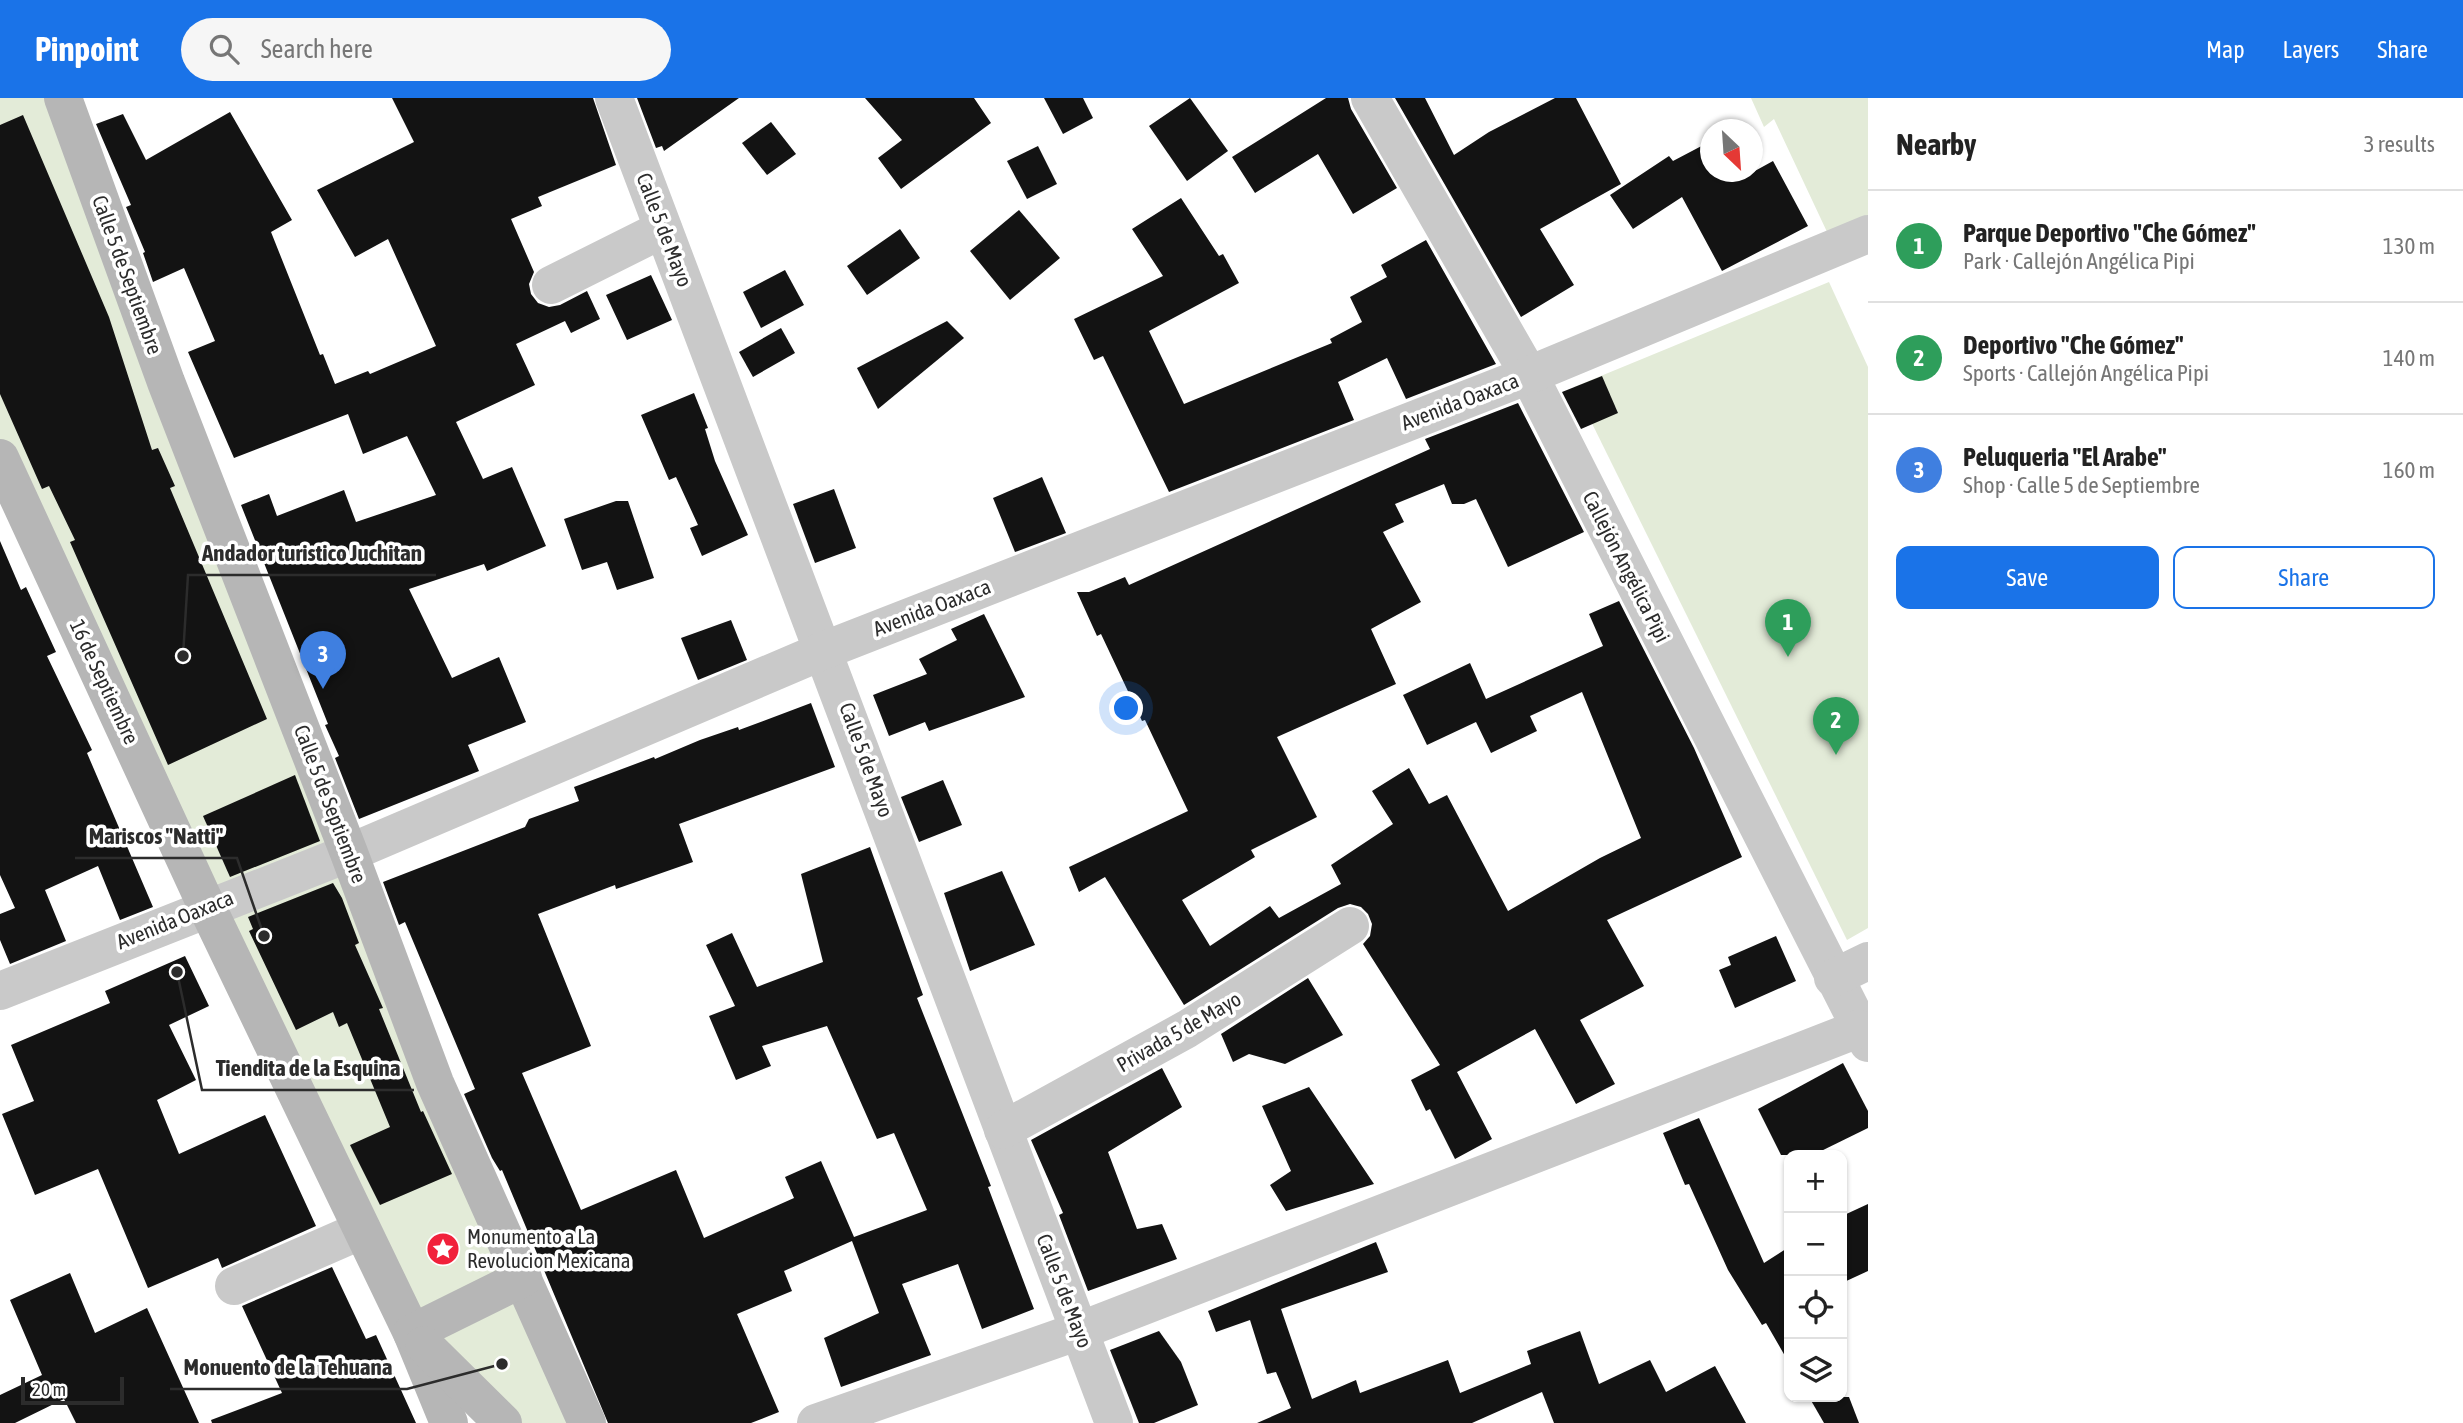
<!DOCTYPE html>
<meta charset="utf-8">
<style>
body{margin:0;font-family:"Asap Condensed",sans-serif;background:#f6f6f6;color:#222}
.controls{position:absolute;right:21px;bottom:21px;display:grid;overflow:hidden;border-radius:14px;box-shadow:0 2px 5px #0004}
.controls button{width:63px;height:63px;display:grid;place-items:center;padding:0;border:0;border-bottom:2px solid #e0e0e0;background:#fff;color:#222;font:35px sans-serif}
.compass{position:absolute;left:1700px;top:21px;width:63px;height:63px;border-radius:50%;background:#fff;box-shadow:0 2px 5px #0004;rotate:155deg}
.scale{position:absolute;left:21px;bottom:18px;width:103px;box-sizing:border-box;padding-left:7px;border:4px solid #2c2c2c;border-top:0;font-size:19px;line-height:24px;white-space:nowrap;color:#2c2c2c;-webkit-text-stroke:5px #fff;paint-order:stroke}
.you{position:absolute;left:1127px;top:611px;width:24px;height:24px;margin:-18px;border:5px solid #fff;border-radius:50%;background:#1a73e8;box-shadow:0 0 0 10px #1a73e833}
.badge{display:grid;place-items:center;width:46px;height:46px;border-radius:50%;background:#1a73e8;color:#fff;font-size:23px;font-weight:700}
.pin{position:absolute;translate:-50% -58px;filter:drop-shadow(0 2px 4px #0008)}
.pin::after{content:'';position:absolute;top:37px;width:24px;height:21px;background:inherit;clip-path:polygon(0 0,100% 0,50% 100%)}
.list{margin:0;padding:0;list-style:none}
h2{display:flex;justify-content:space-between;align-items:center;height:91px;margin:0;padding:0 28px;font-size:30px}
h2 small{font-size:23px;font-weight:400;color:#767676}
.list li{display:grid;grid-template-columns:46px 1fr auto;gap:21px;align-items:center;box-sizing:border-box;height:112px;padding:0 28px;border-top:2px solid #e0e0e0}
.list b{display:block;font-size:26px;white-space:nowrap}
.list p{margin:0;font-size:23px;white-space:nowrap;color:#767676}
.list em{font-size:23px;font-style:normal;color:#767676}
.actions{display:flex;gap:14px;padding:21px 28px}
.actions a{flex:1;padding:16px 0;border:2px solid #1a73e8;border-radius:14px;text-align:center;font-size:24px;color:#1a73e8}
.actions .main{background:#1a73e8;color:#fff}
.icon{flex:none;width:38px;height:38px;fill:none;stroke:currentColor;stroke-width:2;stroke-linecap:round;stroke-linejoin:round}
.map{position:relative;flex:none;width:1868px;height:1325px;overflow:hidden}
header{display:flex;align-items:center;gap:42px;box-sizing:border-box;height:98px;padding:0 35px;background:#1a73e8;color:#fff}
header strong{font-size:33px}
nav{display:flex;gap:38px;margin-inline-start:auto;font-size:24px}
.search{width:490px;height:63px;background:#f6f6f6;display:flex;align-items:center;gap:18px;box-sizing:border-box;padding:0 24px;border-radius:38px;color:#767676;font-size:26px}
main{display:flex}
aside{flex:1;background:#fff}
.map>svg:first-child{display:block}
</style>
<header>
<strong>Pinpoint</strong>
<div class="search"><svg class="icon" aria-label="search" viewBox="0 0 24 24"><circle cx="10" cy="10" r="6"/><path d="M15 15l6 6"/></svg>Search here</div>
<nav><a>Map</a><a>Layers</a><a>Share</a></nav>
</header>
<main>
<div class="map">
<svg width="1868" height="1325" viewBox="0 0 1868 1325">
<rect width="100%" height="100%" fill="#fff"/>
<g fill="#e3ebd8">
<path d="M0,0H63L587,1325H505L412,1235L0,360Z"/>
<path d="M1751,0H1868V119L1828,136L1774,21L1764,29Z"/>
<path d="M1829,184L1868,269V830L1847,842L1574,289Z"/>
</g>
<g fill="#131313">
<path d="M392,0H593L616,67L538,99L542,108L511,121L534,174L529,186L531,196L538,205L549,209L560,207L587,193L600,221L571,235L565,223L516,246L535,287L456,324L483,381L512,369L546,448L487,473L484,466L409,491L452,580L499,559L526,624L468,647L479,673L359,721L335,660L339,658L325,627L328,626L241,407L269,396L277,418L344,392L356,424L436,397L407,338L363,356L348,316L234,360L188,254L215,243L184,170L153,184L143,155L145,154L126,109L131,107L96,26L123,16L146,62L230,14L292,122L271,134L320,257L323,256L335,286L368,273L370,276L436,248L388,141L355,159L317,92L414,44Z"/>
<path d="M637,0H739L664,53L662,48L656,50Z"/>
<path d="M865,0H974L991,25L901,91L878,60L902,42Z"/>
<path d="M1044,0H1083L1093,20L1063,36Z"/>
<path d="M1190,0L1228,53L1187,83L1149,28Z"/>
<path d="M1326,0H1348L1351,11L1397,90L1353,116L1318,56L1255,95L1232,59Z"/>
<path d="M1395,0H1425L1454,57L1489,34L1555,0H1576L1621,86L1540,131L1574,187L1521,219Z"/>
<path d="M23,17L109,219L152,352L158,350L175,388L170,390L267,621L168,667L70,444L75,442L49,388L42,391L0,296V27Z"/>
<path d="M771,24L796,56L767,77L742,45Z"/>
<path d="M1711,43V74H1753L1773,63L1808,128L1722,173L1682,99L1633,131L1610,97L1669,58L1673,63Z"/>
<path d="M1038,48L1057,86L1027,101L1007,63Z"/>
<path d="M1181,100L1219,158L1223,156L1239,185L1149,233L1184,306L1332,245L1330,241L1362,224L1350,199L1387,179L1381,167L1426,142L1496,266L1406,301L1387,260L1338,284L1354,322L1169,394L1103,258L1094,262L1074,221L1163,178L1132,131Z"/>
<path d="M1019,112L1060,160L1010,202L970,153Z"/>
<path d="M900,131L920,160L867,197L847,168Z"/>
<path d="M785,172L804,207L761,230L743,194Z"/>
<path d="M651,177L672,222L627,242L606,197Z"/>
<path d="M947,223L964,240L878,311L857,270Z"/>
<path d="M781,230L795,255L753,279L739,254Z"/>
<path d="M1602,278L1618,315L1581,331L1562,294Z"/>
<path d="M694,295L708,330L705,331L715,363L748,437L702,458L690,430L698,427L676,379L669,382L641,317Z"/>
<path d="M1518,305L1584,434L1508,469L1476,401L1464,406H1452L1444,386L1395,406L1404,424L1383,434L1421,504L1371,531L1396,586L1277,639L1317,719L1251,752L1255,759L1182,802L1210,848L1270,808L1279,820L1341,786L1331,767L1393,726L1372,693L1409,670L1429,706L1447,697L1508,813L1600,760L1641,740L1582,594L1530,618L1537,633L1491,655L1476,624L1427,647L1403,597L1470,565L1486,601L1603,548L1589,516L1619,503L1694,650L1742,759L1607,822L1644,888L1580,922L1615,986L1576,1006L1535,931L1457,974L1492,1041L1455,1061L1430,1011L1426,1013L1411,982L1440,967L1363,846L1370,838L1372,826L1368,816L1361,809L1350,806L1338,810L1184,907L1105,779L1079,794L1069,769L1188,713L1145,622L1142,623L1101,536L1097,538L1077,494H1089L1125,479L1129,487L1430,351L1425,341Z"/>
<path d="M1042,379L1066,435L1015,454L993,400Z"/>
<path d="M834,391L856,450L815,465L793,406Z"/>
<path d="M616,403H628L654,480L617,492L607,464L582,472L564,421Z"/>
<path d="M0,443L21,492L26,489L56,554L47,558L92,652L87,655L153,809L120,822L98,768L45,792L66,843L10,866L0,842V816L15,810L0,777Z"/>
<path d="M984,516L1025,599L929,633L925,624L889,638L873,597L927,576L919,561L957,542L951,531Z"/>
<path d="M731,522L747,562L698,582L681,540Z"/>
<path d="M811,605L835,669L679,726L693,764L616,791L615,787L538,816L591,948L522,975L581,1112L676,1072L704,1140L794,1100L785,1079L821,1063L854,1139L927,1112L894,1035L877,1041L827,928L762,948L771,968L736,982L709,918L735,908L706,847L732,835L757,889L823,864L801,776L870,749L923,897L917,900L991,1088L988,1089L1034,1211L982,1231L958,1166L902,1186L931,1257L841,1289L824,1240L879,1215L852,1143L784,1173L792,1193L737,1216L779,1314L751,1325H608L502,1072L500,1073L492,1060L464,996L475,991L405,824L399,827L383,784L525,729L529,721L579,703L574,689L654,659L655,661L700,642L738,629L739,632Z"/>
<path d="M295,677L320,743L230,779L203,718Z"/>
<path d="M943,682L962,727L919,744L901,699Z"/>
<path d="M1002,773L1035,847L970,873L944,795Z"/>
<path d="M333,785L342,800L359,845L355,847L383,910L379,911L421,1014L423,1013L452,1076L380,1107L350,1047L390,1029L347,925L339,929L333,914L296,932L249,833L253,831L248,819Z"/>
<path d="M1776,838L1796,883L1735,910L1719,872L1731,867L1728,859Z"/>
<path d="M185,858L209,908L169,927L196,982L157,1002L179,1056L265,1017L316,1128L222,1170L218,1160L148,1190L98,1071L35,1097L2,1016L34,1003L11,947L110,905L105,893Z"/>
<path d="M1308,880L1343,937L1285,966L1249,956L1233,964L1221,936Z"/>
<path d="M1843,965L1868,1013V1030L1813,1057H1781L1758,1011Z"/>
<path d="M1162,970L1182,1009L1108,1054L1137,1131L1162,1126L1177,1161L1088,1193L1059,1117L1063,1115L1031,1042Z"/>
<path d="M1309,989L1374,1086L1286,1113L1270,1087L1291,1073L1262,1008Z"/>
<path d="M1699,1020L1764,1165L1789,1149V1265L1766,1225L1762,1227L1728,1172L1689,1086L1685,1087L1663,1035Z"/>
<path d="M1868,1106V1173L1842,1185V1118Z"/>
<path d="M1376,1144L1388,1174L1281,1211L1312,1301L1356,1282L1360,1295L1448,1262L1460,1295L1531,1266L1527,1253L1580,1233L1599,1286L1650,1262L1666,1294L1715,1268L1746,1325H1554L1542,1294L1472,1325H1257L1291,1310L1276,1274L1267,1276L1250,1222L1216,1234L1208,1213Z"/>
<path d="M332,1169L366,1241L376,1237L416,1325H212L211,1322L282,1295L242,1208Z"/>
<path d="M70,1175L95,1235L147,1210L199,1325H76L64,1301L15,1325H0V1297L42,1277L10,1202Z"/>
<path d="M1159,1233L1181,1264L1198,1307L1154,1325H1139L1110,1252Z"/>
<path d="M1809,1299H1849L1859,1325H1824Z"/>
</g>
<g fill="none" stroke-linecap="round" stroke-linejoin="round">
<g stroke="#c9c9c9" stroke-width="38">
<path d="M614,0L1114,1325"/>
<path d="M1370,0L1529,277L1868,945"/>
<path d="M551,187L663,131"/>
<path d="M1833,880L1868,863"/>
<path d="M0,893L349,755L825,552L1529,277L1868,136"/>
<path d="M1003,1032L1187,931L1350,828"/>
<path d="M234,1188L362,1132"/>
<path d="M816,1325L1079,1233L1858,931"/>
</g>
<g stroke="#b6b6b6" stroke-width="38">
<path d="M63,0L166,284L349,755L435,985L587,1325"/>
<path d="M0,360L207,809L412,1235L449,1325"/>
<path d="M412,1235L523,1180"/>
<path d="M424,1247L503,1325"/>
</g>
</g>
<defs>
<symbol id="sight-disc" viewBox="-11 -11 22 22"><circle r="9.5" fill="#f1213b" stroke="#fff"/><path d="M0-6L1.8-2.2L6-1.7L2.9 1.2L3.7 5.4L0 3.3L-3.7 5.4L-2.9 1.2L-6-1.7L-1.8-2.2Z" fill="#fff"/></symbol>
</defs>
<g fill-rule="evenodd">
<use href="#sight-disc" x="424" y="1132" width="38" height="38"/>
</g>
<g text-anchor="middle" stroke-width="7" stroke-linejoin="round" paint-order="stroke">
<g font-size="21" fill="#2c2c2c" stroke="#fff">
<text transform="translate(664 132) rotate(69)" y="7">Calle 5 de Mayo</text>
<text transform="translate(127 177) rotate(70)" y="7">Calle 5 de Septiembre</text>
<text transform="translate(1460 304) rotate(-21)" y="7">Avenida Oaxaca</text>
<text transform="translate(1626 469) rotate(63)" y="7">Callejón Angélica Pipi</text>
<text transform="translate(932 510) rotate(-21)" y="7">Avenida Oaxaca</text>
<text transform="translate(104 584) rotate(65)" y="7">16 de Septiembre</text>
<text transform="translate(866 662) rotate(70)" y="7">Calle 5 de Mayo</text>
<text transform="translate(330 706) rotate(69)" y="7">Calle 5 de Septiembre</text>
<text transform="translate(175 822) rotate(-22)" y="7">Avenida Oaxaca</text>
<text transform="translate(1179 934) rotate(-30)" y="7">Privada 5 de Mayo</text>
<text transform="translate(1064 1193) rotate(69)" y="7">Calle 5 de Mayo</text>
</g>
<g font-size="21" fill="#2c2c2c" stroke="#fff" text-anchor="start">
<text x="467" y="1146">Monumento a La<tspan x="467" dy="24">Revolucion Mexicana</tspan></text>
</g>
</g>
<path fill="none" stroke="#2c2c2c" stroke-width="2.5" d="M183 558L188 477H436M264 838L237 760H75M177 874L202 992H414M502 1266L407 1291H170"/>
<g fill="#2c2c2c" stroke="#fff" stroke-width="2.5">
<circle cx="183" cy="558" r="7"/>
<circle cx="264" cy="838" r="7"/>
<circle cx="177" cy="874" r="7"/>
<circle cx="502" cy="1266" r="7"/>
</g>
<g font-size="23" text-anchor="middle" font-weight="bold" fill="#2c2c2c" stroke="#fff" stroke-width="7" stroke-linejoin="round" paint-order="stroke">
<text x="312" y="463">Andador turistico Juchitan</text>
<text x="156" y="746">Mariscos "Natti"</text>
<text x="308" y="978">Tiendita de la Esquina</text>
<text x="288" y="1277">Monuento de la Tehuana</text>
</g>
</svg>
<div class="controls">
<button>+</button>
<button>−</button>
<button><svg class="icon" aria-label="locate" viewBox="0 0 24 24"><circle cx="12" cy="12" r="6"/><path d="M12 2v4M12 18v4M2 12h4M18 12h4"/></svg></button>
<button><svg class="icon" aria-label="layers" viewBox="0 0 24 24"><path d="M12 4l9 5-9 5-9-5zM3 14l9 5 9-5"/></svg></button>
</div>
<svg class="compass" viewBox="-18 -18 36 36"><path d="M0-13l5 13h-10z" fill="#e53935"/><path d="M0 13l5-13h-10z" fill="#767676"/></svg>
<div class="scale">20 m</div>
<div class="you"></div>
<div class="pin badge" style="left:1788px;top:559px;background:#2e9e5b">1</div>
<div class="pin badge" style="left:1836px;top:657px;background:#2e9e5b">2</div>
<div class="pin badge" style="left:323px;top:591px;background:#3f7fe0">3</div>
</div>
<aside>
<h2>Nearby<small>3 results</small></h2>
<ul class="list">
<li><span class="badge" style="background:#2e9e5b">1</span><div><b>Parque Deportivo &quot;Che Gómez&quot;</b><p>Park · Callejón Angélica Pipi</p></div><em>130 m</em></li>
<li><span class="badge" style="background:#2e9e5b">2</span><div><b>Deportivo &quot;Che Gómez&quot;</b><p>Sports · Callejón Angélica Pipi</p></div><em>140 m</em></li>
<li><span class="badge" style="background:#3f7fe0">3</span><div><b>Peluqueria &quot;El Arabe&quot;</b><p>Shop · Calle 5 de Septiembre</p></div><em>160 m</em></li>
</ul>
<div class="actions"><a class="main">Save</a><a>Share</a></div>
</aside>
</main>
